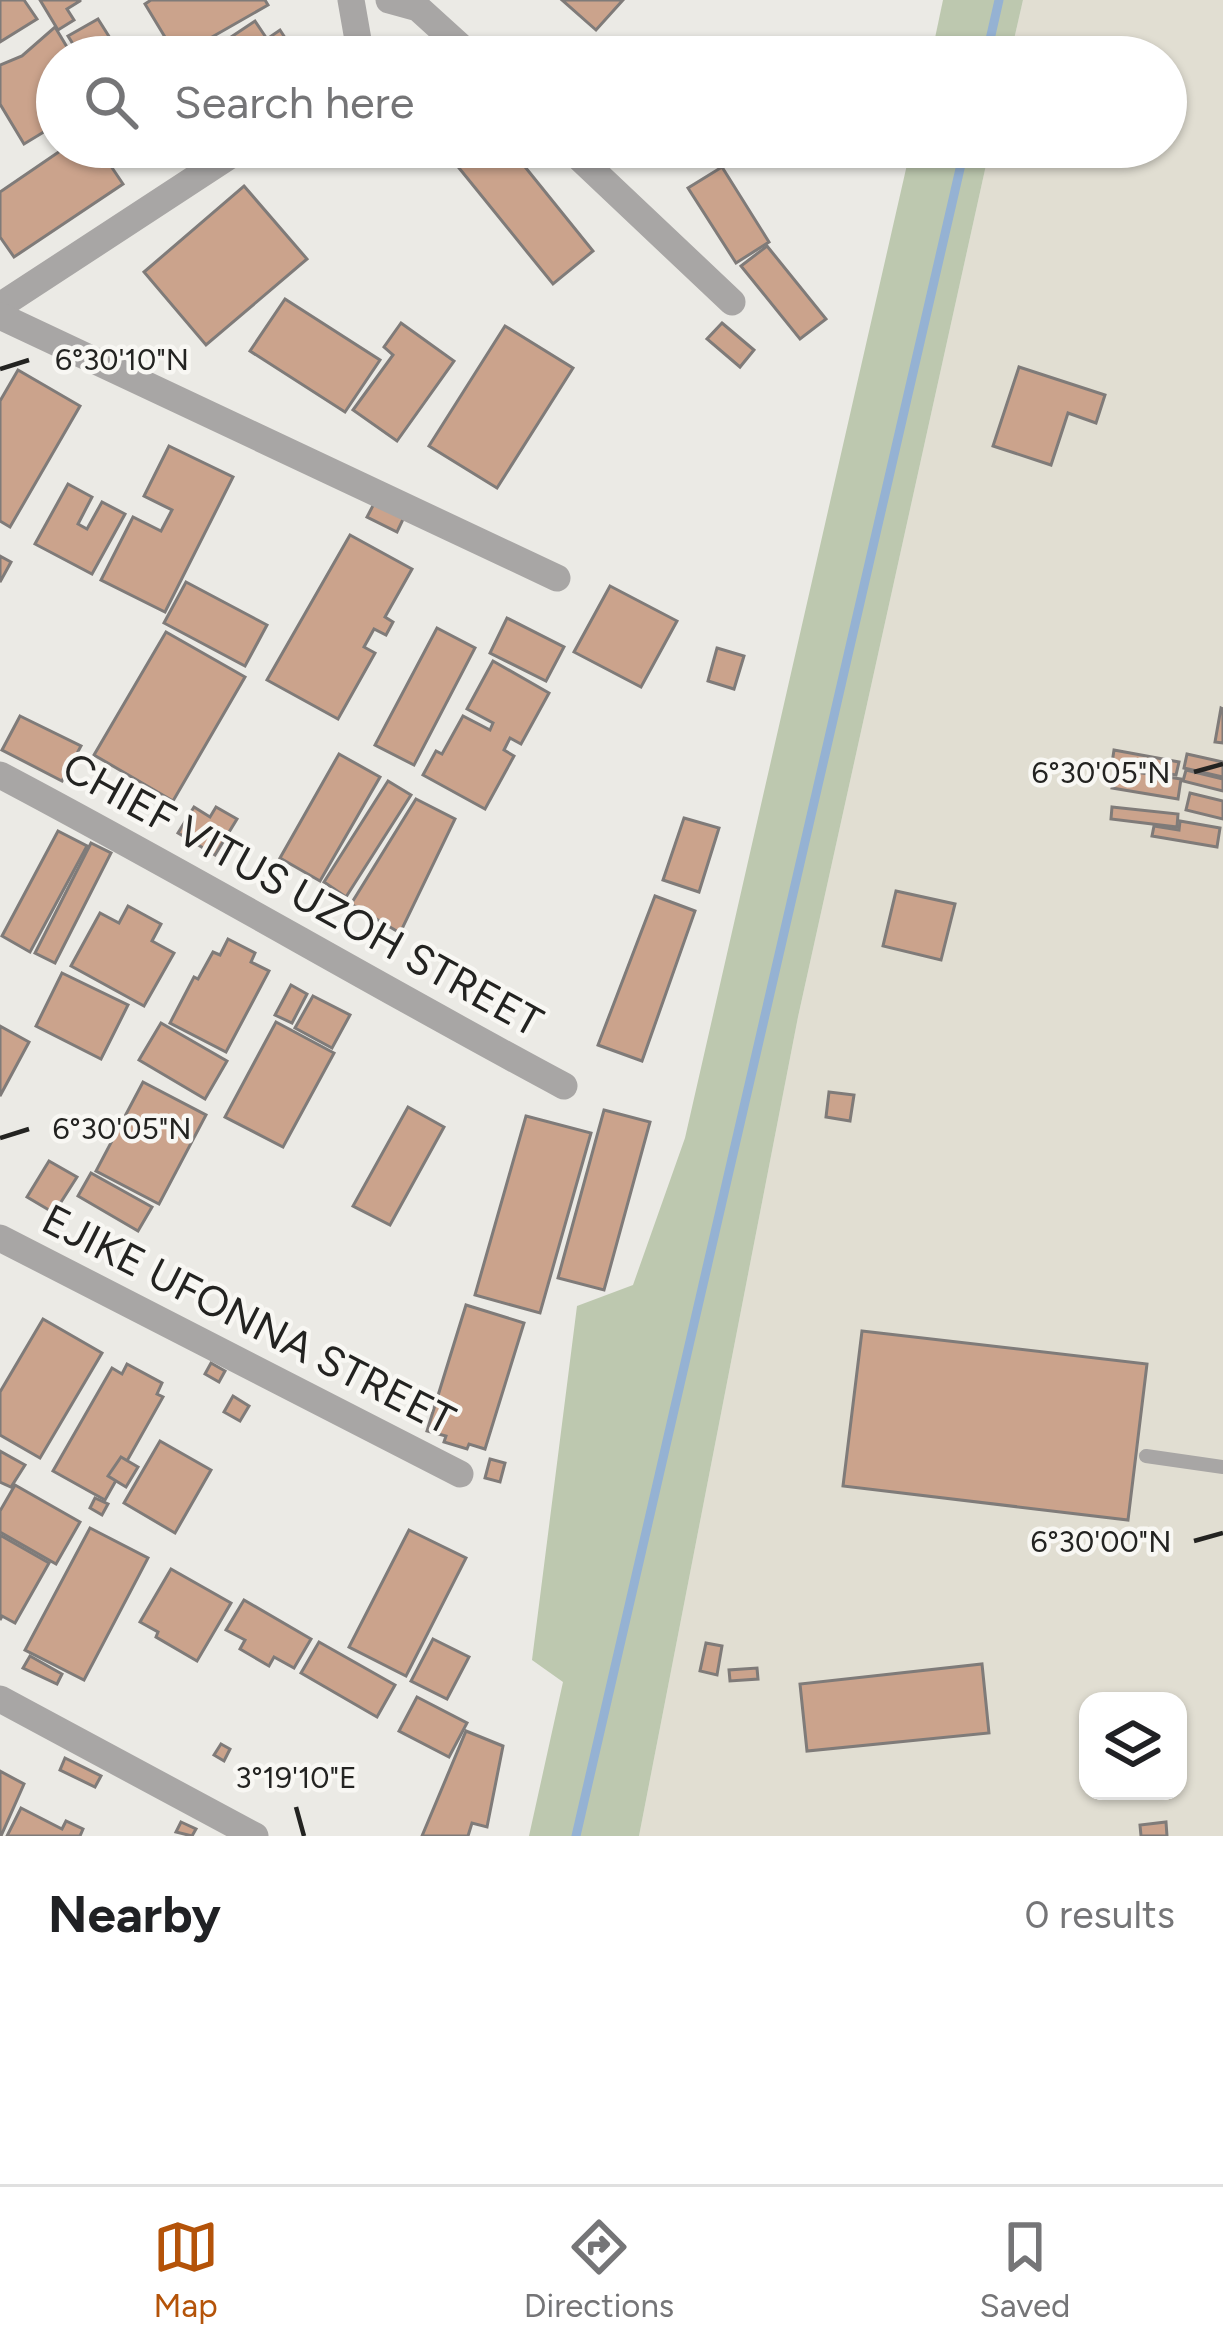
<!DOCTYPE html>
<meta charset="utf-8">
<style>
body{margin:0;font-family:Figtree,sans-serif;background:#f6f6f6;color:#202124}
.controls{position:absolute;right:36px;bottom:36px;display:grid;overflow:hidden;border-radius:24px;box-shadow:0 3px 9px #0004}
.controls button{width:108px;height:108px;display:grid;place-items:center;padding:0;border:0;border-bottom:3px solid #e0e0e0;background:#fff;color:#202124;font:60px sans-serif}
.list{margin:0;padding:0;list-style:none}
h2{display:flex;justify-content:space-between;align-items:center;height:156px;margin:0;padding:0 48px;font-size:51px}
h2 small{font-size:39px;font-weight:400;color:#757577}
.icon{flex:none;width:66px;height:66px;fill:none;stroke:currentColor;stroke-width:2;stroke-linecap:round;stroke-linejoin:round}
.map{position:relative;flex:none;width:1223px;height:1836px;overflow:hidden}
.search{position:absolute;background:#fff;box-shadow:0 3px 9px #0004;left:36px;right:36px;top:36px;height:132px;display:flex;align-items:center;gap:30px;box-sizing:border-box;padding:0 42px;border-radius:66px;color:#757577;font-size:45px}
.sheet{height:348px;background:#fff}
nav{display:flex;justify-content:space-around;align-items:center;box-sizing:border-box;height:168px;border-top:3px solid #e0e0e0;background:#fff;font-size:33px;color:#757577}
nav a{display:grid;justify-items:center;gap:6px}
nav .on{color:#b45309}
.map>svg:first-child{display:block}
</style>
<div class="map">
<svg width="1223" height="1836" viewBox="0 0 1223 1836">
<rect width="100%" height="100%" fill="#ebeae5"/>
<path fill="#e1ded2" fill-rule="evenodd" d="M1023,0H1223V1836H639L798,1017L990,147H1166V57H1010ZM1088,1701H1178V1791H1088Z"/>
<g fill="#bdc8af">
<path d="M943,0H1023L1010,57H931Z"/>
<path d="M911,147H990L798,1017L639,1836H529L563,1682L532,1660L577,1306L633,1285L685,1138Z"/>
</g>
<g fill="none" stroke-linecap="round" stroke-linejoin="round">
<g stroke="#95b2d3" stroke-width="9">
<path d="M986,57L999,0"/>
<path d="M576,1836L965,147"/>
</g>
</g>
<g fill="#cba38c" stroke="#7f7b79" stroke-width="3">
<path d="M0,0H24L37,19L0,42Z"/>
<path d="M40,0H80V1L67,9L74,20L58,30Z"/>
<path d="M151,0H265L268,5L177,57L145,4Z"/>
<path d="M562,0H623L596,30Z"/>
<path d="M98,19L122,57H81L68,36Z"/>
<path d="M255,21L267,39L280,30L293,50L281,57H201Z"/>
<path d="M55,27L73,57H57V124L24,144L0,104V65L22,56Z"/>
<path d="M440,40L453,57H417Z"/>
<path d="M66,147H98L123,184L14,257L0,237V192Z"/>
<path d="M442,147H509L593,251L553,284Z"/>
<path d="M722,167L769,242L736,263L688,188Z"/>
<path d="M244,186L307,259L206,345L144,272Z"/>
<path d="M767,246L826,319L800,339L741,266Z"/>
<path d="M285,299L380,360L345,412L250,351Z"/>
<path d="M401,323L454,361L397,441L353,410L393,355L384,347Z"/>
<path d="M722,323L754,350L740,367L707,339Z"/>
<path d="M505,326L573,368L497,488L429,446Z"/>
<path d="M1019,367L1105,395L1096,423L1068,413L1051,465L993,446Z"/>
<path d="M18,370L80,406L10,527L0,521V401Z"/>
<path d="M169,446L233,477L165,612L101,580L133,517L161,531L172,510L144,496Z"/>
<path d="M68,484L92,497L78,524L87,529L102,502L125,514L92,574L35,544Z"/>
<path d="M377,498L406,513L397,532L367,517Z"/>
<path d="M350,535L412,569L385,617L393,622L386,635L374,629L364,647L375,653L338,719L267,680Z"/>
<path d="M0,556L11,562L0,582Z"/>
<path d="M186,582L267,625L245,666L164,623Z"/>
<path d="M610,586L677,621L641,687L574,652Z"/>
<path d="M507,618L564,647L546,681L490,653Z"/>
<path d="M437,628L475,648L414,765L375,745Z"/>
<path d="M166,632L245,677L173,801L94,755Z"/>
<path d="M717,648L744,656L734,689L708,681Z"/>
<path d="M493,661L549,693L521,744L510,738L504,750L514,756L485,809L423,775L436,751L442,754L463,716L490,730L493,723L467,709Z"/>
<path d="M1221,708L1223,709V743L1215,742Z"/>
<path d="M20,716L81,746L62,781L2,750Z"/>
<path d="M1114,750L1179,762L1176,775L1112,763Z"/>
<path d="M339,754L380,777L320,881L280,858Z"/>
<path d="M1187,754L1223,762V777L1184,768Z"/>
<path d="M1116,769L1181,779L1178,799L1112,788Z"/>
<path d="M1186,770L1223,779V791L1183,781Z"/>
<path d="M388,781L411,795L346,897L324,882Z"/>
<path d="M1190,793L1223,801V819L1186,810Z"/>
<path d="M416,799L455,819L400,933L351,904Z"/>
<path d="M194,807L210,817L216,807L237,819L215,855L178,833Z"/>
<path d="M1112,807L1178,814L1177,827L1111,819Z"/>
<path d="M684,818L719,828L699,892L663,880Z"/>
<path d="M1180,821L1220,828L1217,847L1152,836L1154,826L1179,830Z"/>
<path d="M58,831L87,846L30,952L2,936Z"/>
<path d="M91,843L111,853L55,963L35,953Z"/>
<path d="M896,891L955,904L941,960L883,946Z"/>
<path d="M655,896L695,911L642,1061L598,1045Z"/>
<path d="M128,906L161,924L152,941L174,953L144,1006L71,966L100,913L119,923Z"/>
<path d="M228,939L255,953L251,962L269,971L226,1052L170,1023L194,977L198,979L213,952L220,955Z"/>
<path d="M62,973L128,1005L101,1059L36,1026Z"/>
<path d="M291,985L307,994L292,1023L275,1015Z"/>
<path d="M313,996L350,1015L332,1048L295,1028Z"/>
<path d="M276,1022L334,1053L283,1147L225,1117Z"/>
<path d="M161,1023L227,1061L205,1099L139,1060Z"/>
<path d="M0,1026L29,1042L0,1096Z"/>
<path d="M143,1082L206,1115L159,1204L96,1171Z"/>
<path d="M829,1092L854,1095L850,1121L826,1117Z"/>
<path d="M408,1107L444,1127L390,1225L353,1206Z"/>
<path d="M604,1110L650,1122L604,1290L558,1278Z"/>
<path d="M526,1116L591,1133L540,1313L475,1295Z"/>
<path d="M49,1161L77,1177L54,1213L27,1197Z"/>
<path d="M91,1173L152,1207L138,1231L78,1196Z"/>
<path d="M466,1305L524,1323L485,1449L469,1444L467,1449L444,1442L446,1436L427,1431Z"/>
<path d="M43,1319L102,1353L40,1458L0,1435V1392Z"/>
<path d="M862,1331L1147,1364L1128,1520L843,1486Z"/>
<path d="M211,1363L225,1371L219,1382L205,1374Z"/>
<path d="M127,1364L162,1383L157,1394L163,1397L105,1500L53,1471L112,1368L122,1374Z"/>
<path d="M233,1396L249,1406L240,1421L224,1412Z"/>
<path d="M160,1441L211,1470L175,1533L124,1503Z"/>
<path d="M0,1451L25,1465L11,1487L0,1482Z"/>
<path d="M121,1457L138,1467L126,1487L108,1476Z"/>
<path d="M490,1459L505,1463L500,1482L485,1478Z"/>
<path d="M15,1485L80,1522L56,1564L0,1532V1511Z"/>
<path d="M95,1498L108,1504L102,1515L90,1508Z"/>
<path d="M90,1528L148,1558L84,1680L25,1650Z"/>
<path d="M409,1530L466,1558L406,1676L349,1647Z"/>
<path d="M0,1535L49,1563L15,1623L2,1616L0,1620Z"/>
<path d="M171,1569L231,1603L197,1661L156,1637L158,1632L140,1622Z"/>
<path d="M244,1600L311,1639L294,1668L274,1657L269,1666L240,1649L245,1640L226,1630Z"/>
<path d="M433,1639L469,1657L447,1699L411,1681Z"/>
<path d="M319,1642L395,1685L377,1717L301,1673Z"/>
<path d="M706,1643L722,1646L717,1675L700,1671Z"/>
<path d="M30,1656L62,1674L57,1684L23,1668Z"/>
<path d="M982,1664L989,1733L807,1751L800,1684Z"/>
<path d="M757,1668L758,1679L730,1681L729,1670Z"/>
<path d="M417,1697L467,1723L449,1757L399,1731Z"/>
<path d="M466,1731L503,1746L487,1827L472,1823L468,1836H422Z"/>
<path d="M221,1744L230,1749L224,1761L214,1755Z"/>
<path d="M65,1758L101,1776L95,1787L60,1770Z"/>
<path d="M0,1771L24,1784L1,1836H0Z"/>
<path d="M21,1808L62,1829L66,1821L83,1829L80,1836H7Z"/>
<path d="M181,1822L196,1829L192,1836L176,1832Z"/>
<path d="M1166,1822L1167,1836H1141L1140,1825Z"/>
</g>
<g fill="none" stroke-linecap="round" stroke-linejoin="round">
<path stroke="#a8a6a5" stroke-width="14" d="M1146,1456L1223,1467"/>
<g stroke="#a8a6a5" stroke-width="27">
<path d="M351,0L361,57"/>
<path d="M389,0L418,8L472,57"/>
<path d="M568,147L732,302"/>
<path d="M0,306L243,147"/>
<path d="M0,316L557,578"/>
<path d="M0,775C190,875 375,985 564,1086"/>
<path d="M0,1238L460,1474"/>
<path d="M0,1699L255,1836"/>
</g>
</g>
<path fill="none" stroke="#232321" stroke-width="4.5" d="M0,369L29,360M1194,772L1223,764M0,1138L29,1129M1194,1541L1223,1533M296,1807L304,1836"/>
<g text-anchor="middle" stroke-width="9" stroke-linejoin="round" paint-order="stroke">
<g font-size="42" fill="#232321" stroke="#f8f7f3">
<text transform="translate(303 894) rotate(29)" y="15">CHIEF VITUS UZOH STREET</text>
<text transform="translate(249 1319) rotate(27)" y="15">EJIKE UFONNA STREET</text>
</g>
</g>
<g font-size="30" text-anchor="middle" fill="#232321" stroke="#f8f7f3" stroke-width="9" stroke-linejoin="round" paint-order="stroke">
<text x="122" y="370">6°30'10"N</text>
<text x="1101" y="783">6°30'05"N</text>
<text x="122" y="1139">6°30'05"N</text>
<text x="1101" y="1552">6°30'00"N</text>
<text x="296" y="1788">3°19'10"E</text>
</g>
</svg>
<div class="controls">
<button><svg class="icon" aria-label="layers" viewBox="0 0 24 24"><path d="M12 4l9 5-9 5-9-5zM3 14l9 5 9-5"/></svg></button>
</div>
<div class="search"><svg class="icon" aria-label="search" viewBox="0 0 24 24"><circle cx="10" cy="10" r="6"/><path d="M15 15l6 6"/></svg>Search here</div>
</div>
<section class="sheet">
<h2>Nearby<small>0 results</small></h2>
<ul class="list">
</ul>
</section>
<nav>
<a class="on"><svg class="icon" aria-label="map" viewBox="0 0 24 24"><path d="M3 6l6-2 6 2 6-2v14l-6 2-6-2-6 2zM9 4v14M15 6v14"/></svg>Map</a>
<a><svg class="icon" aria-label="directions" viewBox="0 0 24 24"><path d="M12 3l9 9-9 9-9-9zM9 14v-3h6M13 9l2 2-2 2"/></svg>Directions</a>
<a><svg class="icon" aria-label="saved" viewBox="0 0 24 24"><path d="M7 4h10v16l-5-4-5 4z"/></svg>Saved</a>
</nav>
